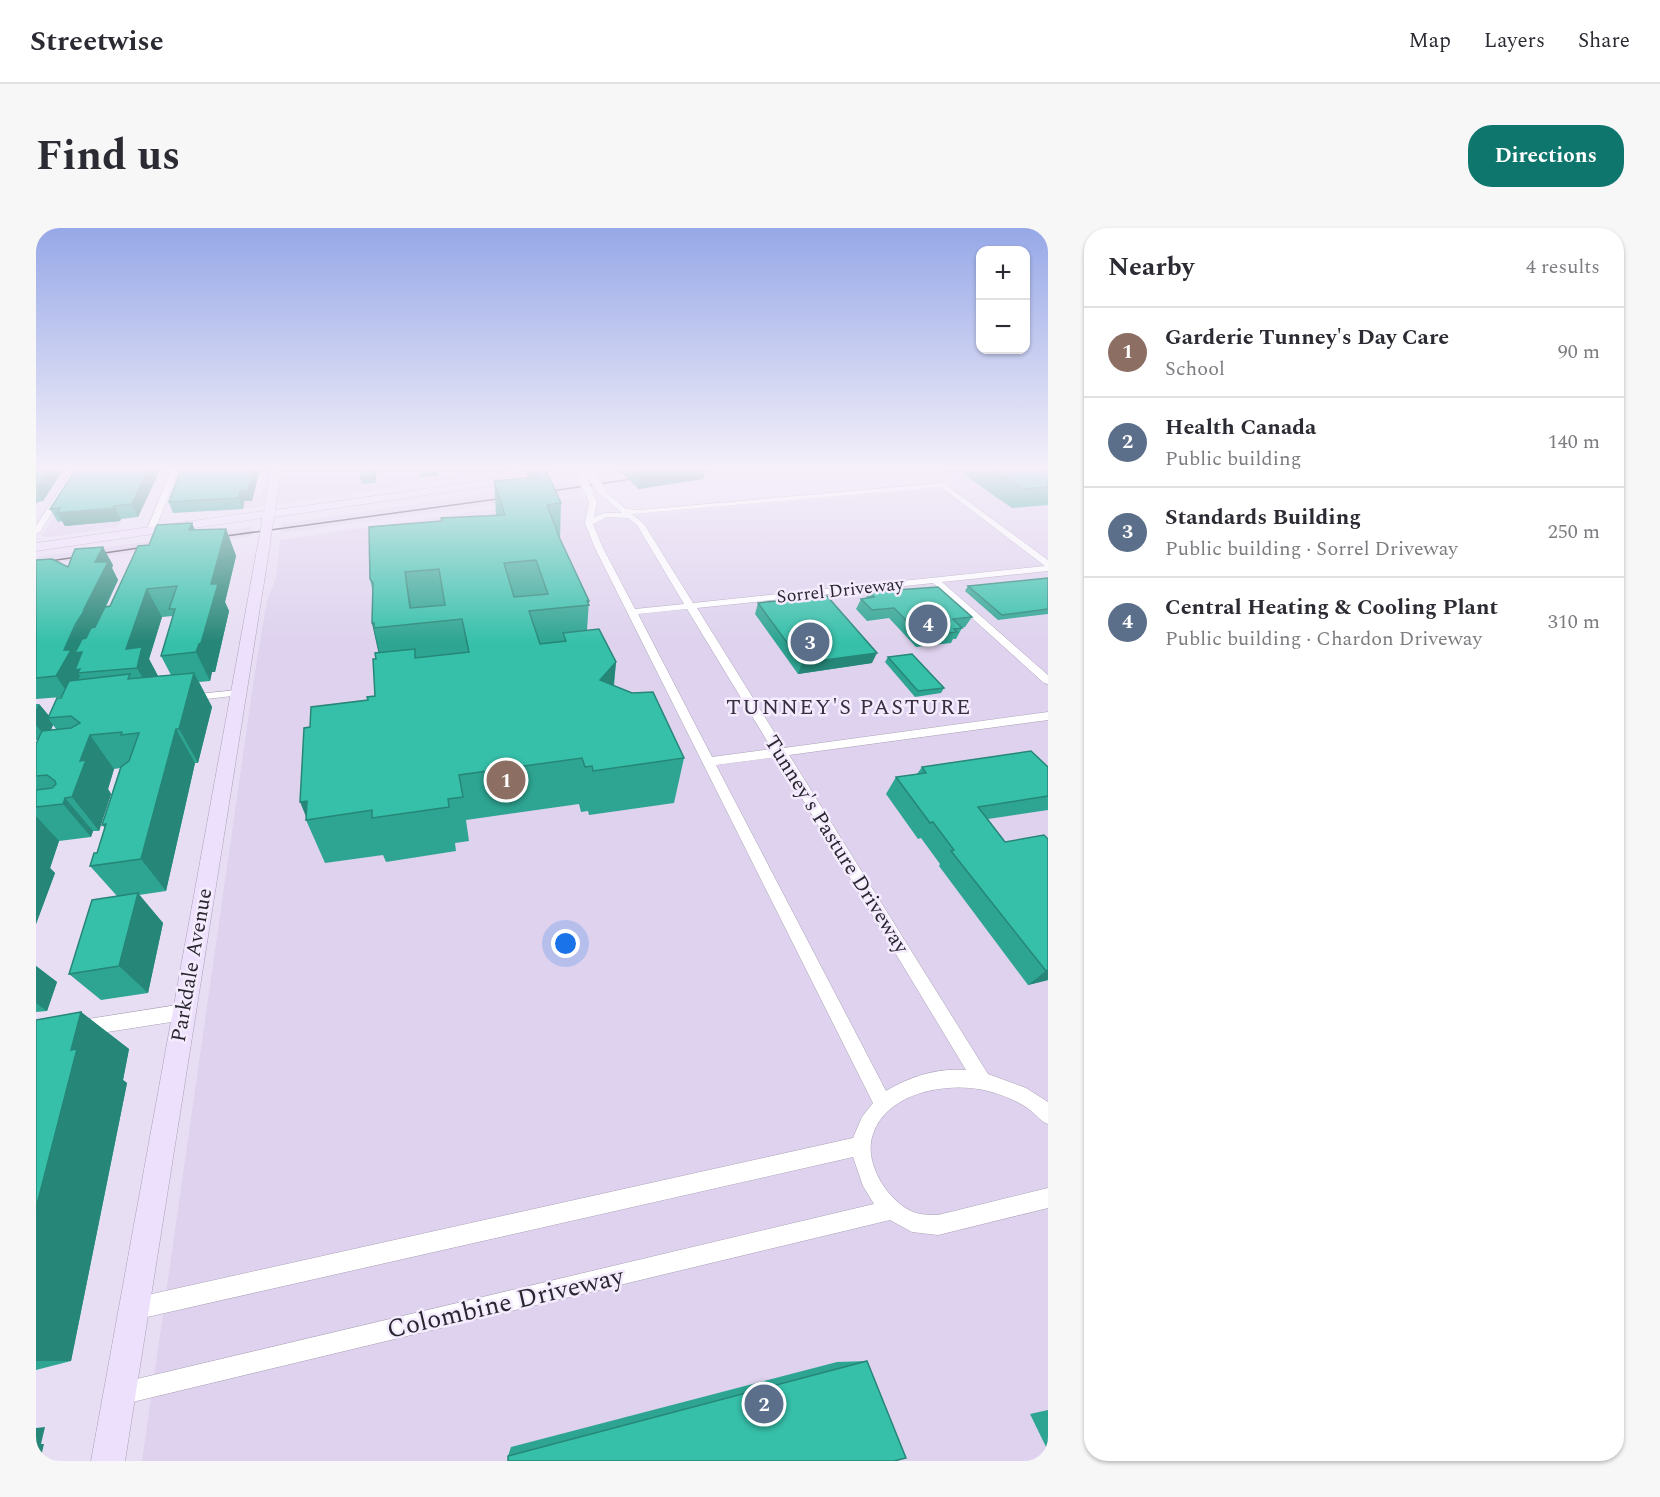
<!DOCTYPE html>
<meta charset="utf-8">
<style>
body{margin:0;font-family:Spectral,serif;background:#f7f7f7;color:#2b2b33}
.controls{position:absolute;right:18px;top:18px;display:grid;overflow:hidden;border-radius:12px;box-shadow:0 2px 4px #0004}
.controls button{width:54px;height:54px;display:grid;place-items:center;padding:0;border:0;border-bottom:2px solid #e1e1e2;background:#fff;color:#2b2b33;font:30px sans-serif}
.you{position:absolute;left:530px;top:716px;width:21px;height:21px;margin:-15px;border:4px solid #fff;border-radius:50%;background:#1a73e8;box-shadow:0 0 0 9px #1a73e833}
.badge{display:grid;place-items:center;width:39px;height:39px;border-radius:50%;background:#0f766e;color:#fff;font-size:20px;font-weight:700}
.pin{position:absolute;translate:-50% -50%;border:3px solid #fff;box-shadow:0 2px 6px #0006}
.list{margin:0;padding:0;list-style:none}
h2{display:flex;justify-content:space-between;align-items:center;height:78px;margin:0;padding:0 24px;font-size:26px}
h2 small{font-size:20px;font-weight:400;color:#7c7c81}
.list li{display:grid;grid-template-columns:39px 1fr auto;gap:18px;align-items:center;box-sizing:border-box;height:90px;padding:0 24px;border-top:2px solid #e1e1e2}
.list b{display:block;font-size:22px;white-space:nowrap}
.list p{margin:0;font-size:20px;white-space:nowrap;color:#7c7c81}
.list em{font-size:20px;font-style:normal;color:#7c7c81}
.map{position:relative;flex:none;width:1012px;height:1233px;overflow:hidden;border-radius:24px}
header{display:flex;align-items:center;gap:36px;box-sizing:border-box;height:84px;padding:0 30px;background:#fff;border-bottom:2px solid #e1e1e2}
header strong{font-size:28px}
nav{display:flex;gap:33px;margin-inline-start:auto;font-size:21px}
.intro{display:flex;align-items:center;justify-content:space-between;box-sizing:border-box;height:144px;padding:0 36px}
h1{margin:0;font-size:42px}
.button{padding:15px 27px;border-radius:24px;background:#0f766e;color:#fff;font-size:21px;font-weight:700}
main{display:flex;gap:36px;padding:0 36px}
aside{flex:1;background:#fff;border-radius:24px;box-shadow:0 2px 4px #0004}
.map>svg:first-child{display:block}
</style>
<header>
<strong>Streetwise</strong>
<nav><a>Map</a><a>Layers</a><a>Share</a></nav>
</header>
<div class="intro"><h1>Find us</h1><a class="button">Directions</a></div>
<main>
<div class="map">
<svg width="1012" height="1233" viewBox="0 0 1012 1233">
<rect width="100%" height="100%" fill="#e8def4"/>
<g fill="#ded2ee">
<path d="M230,242H488L175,285L177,272L226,267Z"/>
<path d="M905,242H1012V1233H106L218,450L231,372L240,350L244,312L546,268L560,291L929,259Z"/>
<path d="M538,253L544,265L245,305V296Z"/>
<path d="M89,283L82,299L13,309L5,308L17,290Z"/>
<path d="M215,299V308L0,338V329Z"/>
</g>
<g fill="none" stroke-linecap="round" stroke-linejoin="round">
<defs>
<g id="minor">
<path d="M36,242H43L4,304L0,306V298Z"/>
<path d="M135,242H143L118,304L111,306L110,304Z"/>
<path d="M541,242H548L561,250L554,252Z"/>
<path d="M907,255L1012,332V343L906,354L1012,447V456L1008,455L897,355L661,380L748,520L1012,484V492L753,527L952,846L990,860L1012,874V896C1004,893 1001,887 994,882C981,872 964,866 948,862C911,854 851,864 837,906C827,933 850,971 875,983C883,987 893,987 902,987L1012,960V980L902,1007L876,1004L854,992L84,1177L76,1174L73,1166L76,1158L84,1155L838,976L827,958L817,929L98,1092L90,1089L87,1081L90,1073L98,1070L817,910L826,889L837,875L559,320L549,295L553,275L549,264L556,262L561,275L558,289L569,285H586L562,264L561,262L565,260L590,281L603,282ZM905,259L1009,338L657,375L608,296L596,286ZM570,289L592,290L601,297L648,376L599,381L567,320L557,296ZM651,381L736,521L676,529L602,386ZM741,529L930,842C901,840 875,848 850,863L680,537Z"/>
<path d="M201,462L205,463V467L153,473L147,470L153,467Z"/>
<path d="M148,776L154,779L156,784L154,789L148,792L46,808L40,806L38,800L40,794L46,792Z"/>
</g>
<g id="secondary">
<path d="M235,242H245L239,282L523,242H548L543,245L238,289L237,297L231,300L225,297L226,290L0,323V315L228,283Z"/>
<path d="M229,306L235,310L89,1233H55L223,310Z"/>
</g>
</defs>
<use href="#minor" stroke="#aaa1b6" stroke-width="1"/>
<use href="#secondary" stroke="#aaa1b6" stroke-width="1"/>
<use href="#minor" fill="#fff" fill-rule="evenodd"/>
<use href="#secondary" fill="#ede0fc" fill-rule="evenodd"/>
<g stroke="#46414c" stroke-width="1.5">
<path d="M502,265L609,249"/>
<path d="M175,310L476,269"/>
<path d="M0,335L116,318"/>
</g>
<defs>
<g id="minor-bridge">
<path d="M557,250L565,262"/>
<path d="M546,252L553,264"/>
</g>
<path id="secondary-bridge" d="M229,310L231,297"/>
</defs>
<use href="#minor-bridge" stroke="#aaa1b6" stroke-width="9" stroke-linecap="butt"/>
<use href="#secondary-bridge" stroke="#aaa1b6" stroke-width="12" stroke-linecap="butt"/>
<use href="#minor-bridge" stroke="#fff" stroke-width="8"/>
<use href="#secondary-bridge" stroke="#ede0fc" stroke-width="11"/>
</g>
<g fill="#2ea592" fill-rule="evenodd">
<path d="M0,242H27L7,273L2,274L0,276Z"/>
<path d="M124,242L102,289L85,291L84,293L29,298L26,293L22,294L14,281Z"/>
<path d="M145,242L216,273H208L207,281L137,285L133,274Z"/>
<path d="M325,242H341L339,255L326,256Z"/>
<path d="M383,242H437L402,244V248L384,249Z"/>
<path d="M490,242H510L525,275L524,311L553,373L551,402L580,434L578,458L648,530L638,575L553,587L552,583L545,584L543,576L430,592L433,613L419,615L420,623L350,634L347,627L289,635L270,592L274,499L339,468L340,431L343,425L336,395L337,364L334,351L460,287L458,253L491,250Z"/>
<path d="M584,242H669L667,251L602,261L584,243Z"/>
<path d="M929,242H1012V277L976,280L927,246Z"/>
<path d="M190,301L200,328L189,374L193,383L179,444H176L174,453L163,454L176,479L162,535H159L130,663L103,667L127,695L112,765L65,772L33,746L81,668L54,638L61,625L69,600L66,597L84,540L78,541L72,561L75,566L63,603H57L55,609L23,613L14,640L19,645L0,696V516L2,512H0V476H3L13,488L26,469L0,471V332L32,339L77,337L76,340L82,352L70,379L74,378L113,317L159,302ZM137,388L125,428L135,447L122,448L113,431L126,389ZM17,497L21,502H15Z"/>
<path d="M1012,350V386L962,392L929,363L932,358Z"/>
<path d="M833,364L936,389L929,399L926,400L920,411H917L915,415L880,419L853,390L831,393L820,381L825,371L830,370Z"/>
<path d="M722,375L836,435L762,446L719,386Z"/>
<path d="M852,429L908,460L905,465L879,469L849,434Z"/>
<path d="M886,539H1012V582L952,591L969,614L1012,752L992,757L903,638L904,636L885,610L882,611L850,566L860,549L881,546Z"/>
<path d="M0,738L21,754L11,783L0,784Z"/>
<path d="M45,784L93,821L87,852L91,855L35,1133L0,1142V792Z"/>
<path d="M831,1133L472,1228L475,1219L801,1134Z"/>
<path d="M1012,1182V1223L994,1186Z"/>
</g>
<g fill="#268677">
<path d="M13,242H27L7,273L0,261Z"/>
<path d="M112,242H124L102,289L96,276Z"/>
<path d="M218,242H224L216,273H208L207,281L203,270L204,263Z"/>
<path d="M340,242H341L339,255L338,250Z"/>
<path d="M615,242H669L667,251L602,261L604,243Z"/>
<path d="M78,278L85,291L84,293L29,298L21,285Z"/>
<path d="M156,295L167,321L153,302Z"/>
<path d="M190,301L200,328L189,374L193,383L179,444H176L174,453L160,424L175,356Z"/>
<path d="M67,319L77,337L76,340L82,352L60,397L48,441L42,445L59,470L44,448L34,468L20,448L28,422L48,381L59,334Z"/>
<path d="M369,344L377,389L374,380Z"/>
<path d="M111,361L126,389L113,431L122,448L117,468L90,421Z"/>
<path d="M336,395H338V400L347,440L346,441Z"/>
<path d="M841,425L836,435L762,446L766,435Z"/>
<path d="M580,434L575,480L564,452Z"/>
<path d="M158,445L176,479L162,535L143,501Z"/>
<path d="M3,476L14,489L12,490L17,497L11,511L0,497V482Z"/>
<path d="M140,501L159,535L130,663L105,631Z"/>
<path d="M54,507L78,541L72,561L75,566L63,603L36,569L44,533Z"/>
<path d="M29,570L57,603L55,609L27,576Z"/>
<path d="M271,573V591L264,574Z"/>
<path d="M0,588L23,613L14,640L19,645L0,696Z"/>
<path d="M102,665L127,695L112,765L83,738Z"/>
<path d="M0,738L21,754L11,783L0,775Z"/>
<path d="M1012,742V752L992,757L1010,743Z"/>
<path d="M45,784L93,821L87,852L91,855L35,1133H0V980L35,822Z"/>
<path d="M9,1199L5,1216H8L4,1233H0V1200Z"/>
</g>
<g fill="#36c0aa" stroke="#268677" stroke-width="1.5" fill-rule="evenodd">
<path d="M0,242H13L0,261Z"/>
<path d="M39,242H112L96,276L78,278L77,280L21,285L24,280L14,281Z"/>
<path d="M145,242H218L212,262L204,263L203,270L133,274Z"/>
<path d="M325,242H340L338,250L325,251Z"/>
<path d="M498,242H510L525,275L511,277L524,311L553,373H551L553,377L493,383L504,416L530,413L527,405L563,401L580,434L564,452L596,465L617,464L648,530L557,543L556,538L549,539L546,530L423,547L427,569L412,571L413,579L336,590V582L270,592L271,573L264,574L268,500L274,499L275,479L332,472L331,469L339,468L337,431H340L339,425L379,421V430L433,424L426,391L338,400V395H336L337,355L334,351L333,299L406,293L405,290L469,287L458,253L503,249ZM500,332L512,366L478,369L468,335ZM403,341L409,377L374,380L369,344Z"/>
<path d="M958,242H1012V259L987,261Z"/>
<path d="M156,295L153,302L190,301L175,356H182L165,415L163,416L160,424L125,428L139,381H133L141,358L111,361L90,421L106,419L101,440L42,445L44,441L39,442L46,424L39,425L46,411L50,410L55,400L59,399L69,379L74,378L102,318L113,317L121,297Z"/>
<path d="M67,319L59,334H72L48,381L50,380L39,397L28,422H35L20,448L0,450V332L16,331L32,339L39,321Z"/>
<path d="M1012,350V381L966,387L932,358Z"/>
<path d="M902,359L936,389L917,391L926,400L918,401L921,404L886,408L858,380L836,382L825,371L838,369L833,364Z"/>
<path d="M791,368L841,425L766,435L722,375Z"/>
<path d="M876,426L908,460L882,463L852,429Z"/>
<path d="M158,445L143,501H140L105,631L54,638L58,625H61L70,596L66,597L85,539L93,533L103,505L85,507L86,504L54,507L44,533L50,532L36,569L29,570L27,576L0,579V562L16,560L20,556L19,553L11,547L0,548V516L6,503L35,500L44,495L35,488L12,490L21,470H25L33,453L94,446L92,451Z"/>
<path d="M995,523L1012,539V568L942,579L969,614L1008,607L1012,611V742L1010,743L915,623L918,622L897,594L894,595L860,549L890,545L886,539Z"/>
<path d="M102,665L83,738L33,746L56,672Z"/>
<path d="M45,784L35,822L41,821L0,980V792Z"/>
<path d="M831,1133L870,1230L858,1233H472V1228Z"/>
</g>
<linearGradient id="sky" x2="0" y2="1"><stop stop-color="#96a8e7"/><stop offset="0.58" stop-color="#f5f0fa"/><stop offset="1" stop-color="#f5f0fa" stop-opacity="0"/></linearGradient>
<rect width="1012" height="414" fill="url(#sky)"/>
<g text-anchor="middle" stroke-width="5" stroke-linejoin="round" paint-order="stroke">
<g font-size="18" fill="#2a262f" stroke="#f4ecfe">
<text transform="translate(804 362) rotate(-6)" y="6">Sorrel Driveway</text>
</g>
<g font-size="21" fill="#2a262f" stroke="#f4ecfe">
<text transform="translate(801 616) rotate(58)" y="7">Tunney's Pasture Driveway</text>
<text transform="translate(155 737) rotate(-80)" y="7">Parkdale Avenue</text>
</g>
<g font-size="22" letter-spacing="1.5" fill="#383041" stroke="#f4ecfe">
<text x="813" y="486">TUNNEY'S PASTURE</text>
</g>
<g font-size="26" fill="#2a262f" stroke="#f4ecfe">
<text transform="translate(469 1074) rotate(-13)" y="9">Colombine Driveway</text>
</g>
</g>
</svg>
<div class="controls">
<button>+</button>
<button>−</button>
</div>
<div class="you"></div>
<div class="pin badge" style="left:470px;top:552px;background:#8d6e63">1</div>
<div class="pin badge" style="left:728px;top:1176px;background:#5c6f8a">2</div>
<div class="pin badge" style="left:774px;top:414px;background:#5c6f8a">3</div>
<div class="pin badge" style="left:892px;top:396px;background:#5c6f8a">4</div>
</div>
<aside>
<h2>Nearby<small>4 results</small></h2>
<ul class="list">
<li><span class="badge" style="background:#8d6e63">1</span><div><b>Garderie Tunney's Day Care</b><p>School</p></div><em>90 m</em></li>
<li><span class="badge" style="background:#5c6f8a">2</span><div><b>Health Canada</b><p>Public building</p></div><em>140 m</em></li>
<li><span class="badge" style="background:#5c6f8a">3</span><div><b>Standards Building</b><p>Public building · Sorrel Driveway</p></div><em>250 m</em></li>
<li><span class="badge" style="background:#5c6f8a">4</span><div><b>Central Heating &amp; Cooling Plant</b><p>Public building · Chardon Driveway</p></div><em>310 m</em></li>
</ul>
</aside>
</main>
